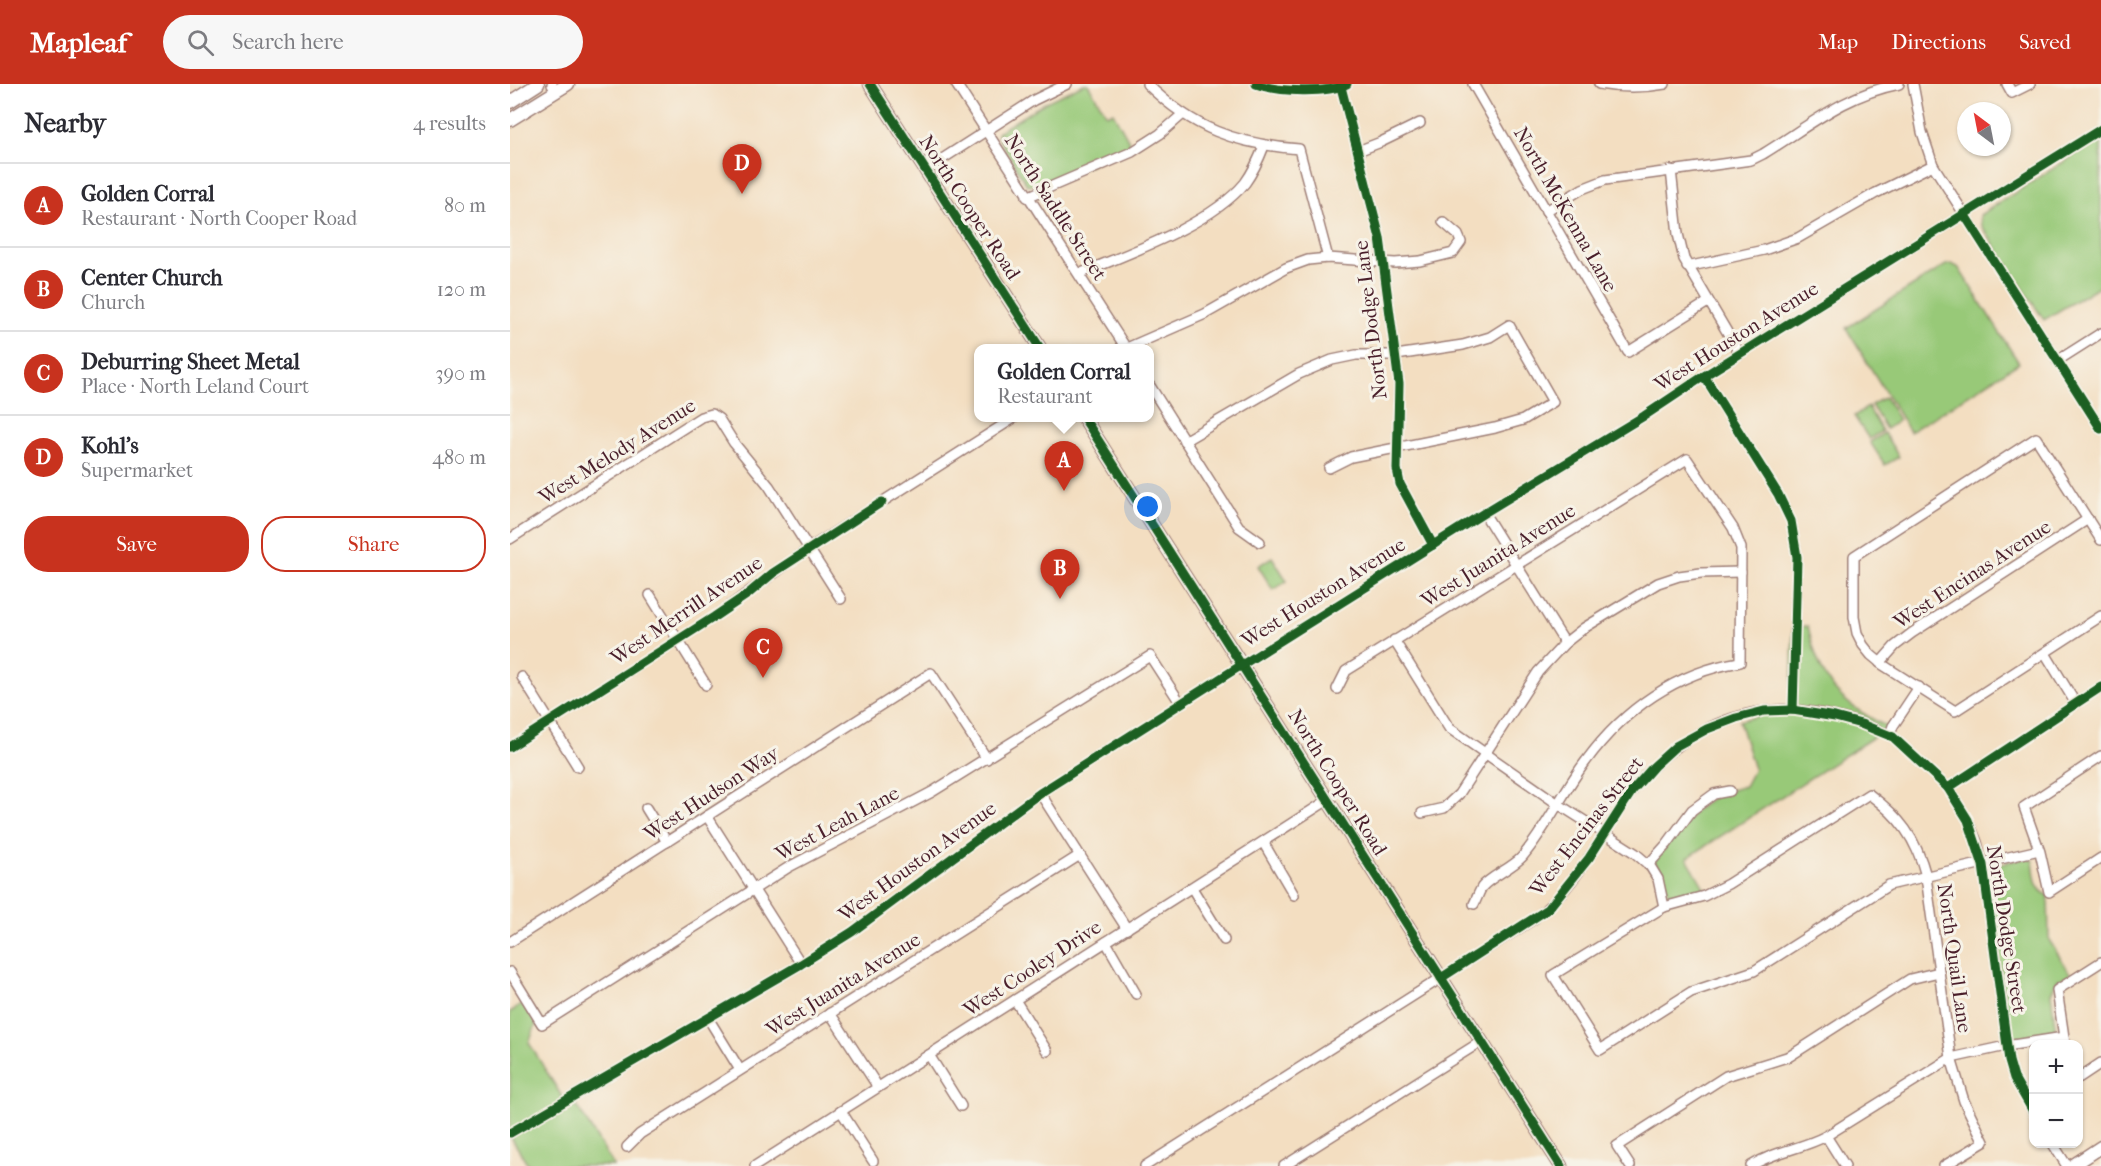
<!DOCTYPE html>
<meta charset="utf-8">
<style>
body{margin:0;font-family:"IM FELL French Canon",serif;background:#f7f7f7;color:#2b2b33}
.controls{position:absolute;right:18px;bottom:18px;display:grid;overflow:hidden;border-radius:12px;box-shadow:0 2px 4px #0004}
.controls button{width:54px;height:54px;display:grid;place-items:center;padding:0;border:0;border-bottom:2px solid #e1e1e2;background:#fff;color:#2b2b33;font:30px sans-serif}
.compass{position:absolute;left:1447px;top:18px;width:54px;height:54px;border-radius:50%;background:#fff;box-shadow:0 2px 4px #0004;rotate:328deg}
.you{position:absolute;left:638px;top:423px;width:21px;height:21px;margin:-15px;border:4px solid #fff;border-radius:50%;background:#1a73e8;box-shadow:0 0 0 9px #1a73e833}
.badge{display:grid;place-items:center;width:39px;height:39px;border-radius:50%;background:#c8321e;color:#fff;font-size:20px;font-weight:700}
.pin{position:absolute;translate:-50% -50px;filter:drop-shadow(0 2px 3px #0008)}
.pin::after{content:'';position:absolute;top:32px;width:21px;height:18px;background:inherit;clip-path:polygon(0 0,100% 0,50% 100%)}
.popup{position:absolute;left:464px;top:260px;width:180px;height:78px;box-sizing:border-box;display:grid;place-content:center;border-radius:12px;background:#fff;filter:drop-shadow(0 2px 4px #0005);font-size:20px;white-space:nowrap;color:#7c7c81}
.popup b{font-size:22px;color:#2b2b33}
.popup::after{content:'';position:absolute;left:50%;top:100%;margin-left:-12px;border:12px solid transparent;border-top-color:#fff}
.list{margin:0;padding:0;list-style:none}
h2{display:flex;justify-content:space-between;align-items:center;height:78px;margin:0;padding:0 24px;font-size:26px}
h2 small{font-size:20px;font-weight:400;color:#7c7c81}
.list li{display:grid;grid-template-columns:39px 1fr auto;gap:18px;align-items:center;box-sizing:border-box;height:84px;padding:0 24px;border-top:2px solid #e1e1e2}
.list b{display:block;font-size:22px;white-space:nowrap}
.list p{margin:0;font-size:20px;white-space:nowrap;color:#7c7c81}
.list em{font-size:20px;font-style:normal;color:#7c7c81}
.actions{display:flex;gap:12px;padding:18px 24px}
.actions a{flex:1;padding:14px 0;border:2px solid #c8321e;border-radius:24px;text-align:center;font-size:21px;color:#c8321e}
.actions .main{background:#c8321e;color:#fff}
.icon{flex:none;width:33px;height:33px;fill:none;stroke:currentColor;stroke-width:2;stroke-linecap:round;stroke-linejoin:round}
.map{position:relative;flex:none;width:1591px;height:1082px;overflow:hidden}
header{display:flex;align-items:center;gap:36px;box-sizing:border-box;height:84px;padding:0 30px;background:#c8321e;color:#fff}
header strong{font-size:28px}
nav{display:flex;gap:33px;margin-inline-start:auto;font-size:21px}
.search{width:420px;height:54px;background:#f7f7f7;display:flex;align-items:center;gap:15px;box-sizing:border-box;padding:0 21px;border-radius:33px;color:#7c7c81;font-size:22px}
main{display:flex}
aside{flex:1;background:#fff}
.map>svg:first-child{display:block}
</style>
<header>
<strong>Mapleaf</strong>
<div class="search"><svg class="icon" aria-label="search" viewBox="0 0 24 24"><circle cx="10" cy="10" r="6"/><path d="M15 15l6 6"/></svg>Search here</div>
<nav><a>Map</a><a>Directions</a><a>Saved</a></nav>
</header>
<main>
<aside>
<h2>Nearby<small>4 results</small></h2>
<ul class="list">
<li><span class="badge">A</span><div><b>Golden Corral</b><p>Restaurant · North Cooper Road</p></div><em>80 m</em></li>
<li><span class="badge">B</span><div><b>Center Church</b><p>Church</p></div><em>120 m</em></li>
<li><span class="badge">C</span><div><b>Deburring Sheet Metal</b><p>Place · North Leland Court</p></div><em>390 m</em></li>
<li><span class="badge">D</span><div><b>Kohl's</b><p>Supermarket</p></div><em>480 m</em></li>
</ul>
<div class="actions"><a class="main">Save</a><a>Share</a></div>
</aside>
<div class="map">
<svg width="1591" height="1082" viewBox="0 0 1591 1082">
<rect width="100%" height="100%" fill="#f7f3e8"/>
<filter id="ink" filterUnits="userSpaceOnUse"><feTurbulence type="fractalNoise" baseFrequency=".0167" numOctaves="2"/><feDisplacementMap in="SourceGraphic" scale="12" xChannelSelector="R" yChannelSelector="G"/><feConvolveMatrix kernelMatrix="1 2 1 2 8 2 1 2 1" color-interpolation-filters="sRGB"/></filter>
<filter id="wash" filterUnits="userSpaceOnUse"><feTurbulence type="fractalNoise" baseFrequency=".008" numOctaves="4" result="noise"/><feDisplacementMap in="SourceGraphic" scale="24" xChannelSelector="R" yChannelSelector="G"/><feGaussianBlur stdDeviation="1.35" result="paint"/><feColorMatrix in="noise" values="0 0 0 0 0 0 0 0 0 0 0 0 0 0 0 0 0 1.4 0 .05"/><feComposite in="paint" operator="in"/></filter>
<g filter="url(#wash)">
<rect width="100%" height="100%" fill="#f3dec1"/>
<g fill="#98c978" stroke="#717452" stroke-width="1.5">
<path d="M574,0H578L597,31L603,28L621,61C603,69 533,106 517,101L488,54V48L536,18Z"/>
<path d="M1591,54V201L1534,236L1471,141L1470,131Z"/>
<path d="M1441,180L1448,183L1509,279L1400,348L1336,244L1436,181Z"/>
<path d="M1375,313L1389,336L1376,345L1361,321Z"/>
<path d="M1358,323L1372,347L1359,355L1344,332Z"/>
<path d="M1374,349L1389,373L1375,381L1360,358Z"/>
<path d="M762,473L777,497L763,506L748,482Z"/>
<path d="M1298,542C1310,599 1327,617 1379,644L1368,650L1177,774L1196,807L1161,817L1152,790L1144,777L1186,726L1207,710L1235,702L1244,685L1229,637L1255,630L1281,628L1283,543Z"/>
<path d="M1517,774L1523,777C1525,790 1524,806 1538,811L1539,856L1561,891L1547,896L1541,909L1546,949L1541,952L1503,956L1500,954L1477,788L1479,783L1483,781Z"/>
<path d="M13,920L26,940L19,959L57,1021L64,1017L104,1082H19L0,1052V928Z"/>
</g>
</g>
<g filter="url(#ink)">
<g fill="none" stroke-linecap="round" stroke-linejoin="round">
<defs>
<g id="minor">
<path d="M42,0V1"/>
<path d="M446,0L616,264"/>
<path d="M637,0C683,45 726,60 789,65L818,174"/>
<path d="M746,0C769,8 815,10 837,0"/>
<path d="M963,0L1118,268L1198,218"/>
<path d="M1089,0C1111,4 1133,4 1155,0"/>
<path d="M1403,0L1412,48L1423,81L1591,345"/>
<path d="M1497,0L1502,9L1520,0"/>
<path d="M831,3L870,154L889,300L887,385L890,400L923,461"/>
<path d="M848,67L871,58L910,39"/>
<path d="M415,86L524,16L557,0"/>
<path d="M1161,86L1168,150L1174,175L1230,270"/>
<path d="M517,113L622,68L650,50L673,30"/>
<path d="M1036,127L1072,105L1095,96L1241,76L1253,70C1299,42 1334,11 1389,0"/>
<path d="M1177,183L1254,166L1288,154L1366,109L1423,81"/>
<path d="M569,190C619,169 700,141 735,99C743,88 749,75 754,62"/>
<path d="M617,264L695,230L776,184L798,176L818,174L885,179L910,177L943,169L951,158L948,151L933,138"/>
<path d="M1547,277L1591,249"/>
<path d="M1194,292L1268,410L1281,437L1287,473L1283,626"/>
<path d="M640,302L729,443L750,458"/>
<path d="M674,357L789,290L822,276L846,271H886L953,261L980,253L999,241L1043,318L1013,336L985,344L841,373L819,384"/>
<path d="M974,429L1055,559"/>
<path d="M0,455L191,333L202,330L209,335L224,359L259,402L331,515"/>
<path d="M1591,456L1526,354L1344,472V533L1347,549L1353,561L1361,571L1373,581L1445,627L1591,532"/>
<path d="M140,511L196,601"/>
<path d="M884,556L939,644L1048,720L1125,769L1140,782L1148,795L1154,823"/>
<path d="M1535,569L1566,620"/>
<path d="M1370,579L1385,562L1402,549L1578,435"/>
<path d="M12,593L68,683"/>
<path d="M827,605L836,587L1177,375L1223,444L1231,464L1230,578C1167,588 1114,625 1076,677C1053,707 1037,744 1012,773C1002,784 980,793 972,803C969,808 967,814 964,820"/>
<path d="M1380,651L1383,642L1409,603"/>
<path d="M0,663L204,533L298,465L504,334"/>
<path d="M1591,672L1514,723L1530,768L1539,808L1591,774"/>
<path d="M1438,704L1591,603"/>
<path d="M530,709L617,845"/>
<path d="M136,724L157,758"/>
<path d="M912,729L934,724L949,710L1028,588L1055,559L1074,544L1148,499L1169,492L1191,489L1231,488"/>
<path d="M197,732L291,880"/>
<path d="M753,758L784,811"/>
<path d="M1138,781L1157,760L1182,726L1204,710L1220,707"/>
<path d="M682,804L714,856"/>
<path d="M0,858L421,589L477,675"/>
<path d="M596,858L626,910"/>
<path d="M0,888L32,940L279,783L422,708L640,572L671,620"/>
<path d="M505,916L537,967"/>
<path d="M320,929L368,1003"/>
<path d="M198,934L230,986"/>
<path d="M1555,960L1547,906L1591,878"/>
<path d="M419,971L451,1022"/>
<path d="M1568,991L1570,993L1591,979"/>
<path d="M331,1027L363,1077"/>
<path d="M0,1049L291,880L342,848L530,709L700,601L974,429L1134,332L1194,292L1591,45"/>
<path d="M1316,1052L1335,1082"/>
<path d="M1543,1060L1557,1082"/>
<path d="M117,1063L130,1050L570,771"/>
<path d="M245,1082L818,716"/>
<path d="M635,1082L1024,835C1067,802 1091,752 1121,709C1152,666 1202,634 1254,627C1293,621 1349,635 1383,653L1438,704L1458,736L1467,758L1473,781L1499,977L1504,994L1524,1029"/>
<path d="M774,1082L972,957"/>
<path d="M1120,1082L1107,1062L1216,992L1280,972L1400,895L1429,888"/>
<path d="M1241,1082C1264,1067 1292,1065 1316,1052L1441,974L1496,962L1554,953"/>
<path d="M1434,1082L1474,1058L1454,1017L1441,974L1416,793V792C1406,754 1390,733 1359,710L1218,800L1194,812L1154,823L1043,891L1090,966L1181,908L1244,887L1379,801L1529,766"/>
</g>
<g id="major">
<path d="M360,0L530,264"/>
<path d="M0,18L28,0"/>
<path d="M0,36L58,0"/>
<path d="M574,334L1051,1082"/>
<path d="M1562,1082L1591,1063"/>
</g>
</defs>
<use href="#minor" stroke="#9e7e76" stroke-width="12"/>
<use href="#major" stroke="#9e7e76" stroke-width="15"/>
<use href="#minor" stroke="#fff" stroke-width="9"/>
<use href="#major" stroke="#fff" stroke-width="12"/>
<defs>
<g id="cycleway">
<path d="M360,0L530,264"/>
<path d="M746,0C769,8 815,10 837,0"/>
<path d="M831,3L870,154L889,300L887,385L890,400L923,461"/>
<path d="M1454,130L1591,345"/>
<path d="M1194,292L1268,410L1281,437L1287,473L1283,626"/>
<path d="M574,334L1051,1082"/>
<path d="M0,663L204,533L238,510L263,489L372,418"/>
<path d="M1438,704L1591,603"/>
<path d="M931,894L1038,825L1079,774L1122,707L1144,682L1166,662L1197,645L1226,634L1254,627L1283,626L1325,633L1351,640L1383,653L1438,704L1458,736L1473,781L1499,977L1504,994L1524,1029"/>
<path d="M0,1049L291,880L342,848L530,709L700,601L974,429L1134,332L1194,292L1591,45"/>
</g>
</defs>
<use href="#cycleway" stroke="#f7f3e8" stroke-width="13"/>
<use href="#cycleway" stroke="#1b5e20" stroke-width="9"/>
</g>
</g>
<g text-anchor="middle" stroke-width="6" stroke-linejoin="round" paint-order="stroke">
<g font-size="20" fill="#4a1f2b" stroke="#f7f3e8">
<text transform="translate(460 123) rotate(57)" y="7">North Cooper Road</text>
<text transform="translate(546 123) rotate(57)" y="7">North Saddle Street</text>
<text transform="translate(1056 125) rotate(60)" y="7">North McKenna Lane</text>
<text transform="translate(860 236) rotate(-97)" y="7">North Dodge Lane</text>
<text transform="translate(1226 252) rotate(-32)" y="7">West Houston Avenue</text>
<text transform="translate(107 367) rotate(-32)" y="7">West Melody Avenue</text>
<text transform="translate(988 471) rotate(-32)" y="7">West Juanita Avenue</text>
<text transform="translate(1462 490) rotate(-33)" y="7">West Encinas Avenue</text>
<text transform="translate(813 508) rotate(-32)" y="7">West Houston Avenue</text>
<text transform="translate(176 526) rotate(-34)" y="7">West Merrill Avenue</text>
<text transform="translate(828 698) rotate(58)" y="7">North Cooper Road</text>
<text transform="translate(201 709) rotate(-33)" y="7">West Hudson Way</text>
<text transform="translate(327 739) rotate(-28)" y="7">West Leah Lane</text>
<text transform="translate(1076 742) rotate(-52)" y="7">West Encinas Street</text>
<text transform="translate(407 777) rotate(-36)" y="7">West Houston Avenue</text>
<text transform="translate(1497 845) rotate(81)" y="7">North Dodge Street</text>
<text transform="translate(1445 874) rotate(82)" y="7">North Quail Lane</text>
<text transform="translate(522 884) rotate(-33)" y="7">West Cooley Drive</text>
<text transform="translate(333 900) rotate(-32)" y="7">West Juanita Avenue</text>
</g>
</g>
</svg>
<div class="controls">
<button>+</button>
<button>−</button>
</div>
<svg class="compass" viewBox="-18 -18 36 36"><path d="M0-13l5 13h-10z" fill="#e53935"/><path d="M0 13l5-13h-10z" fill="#7c7c81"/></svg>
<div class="you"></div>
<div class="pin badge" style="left:554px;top:407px">A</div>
<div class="popup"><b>Golden Corral</b>Restaurant</div>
<div class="pin badge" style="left:550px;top:515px">B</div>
<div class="pin badge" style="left:253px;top:594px">C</div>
<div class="pin badge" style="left:232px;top:110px">D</div>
</div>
</main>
